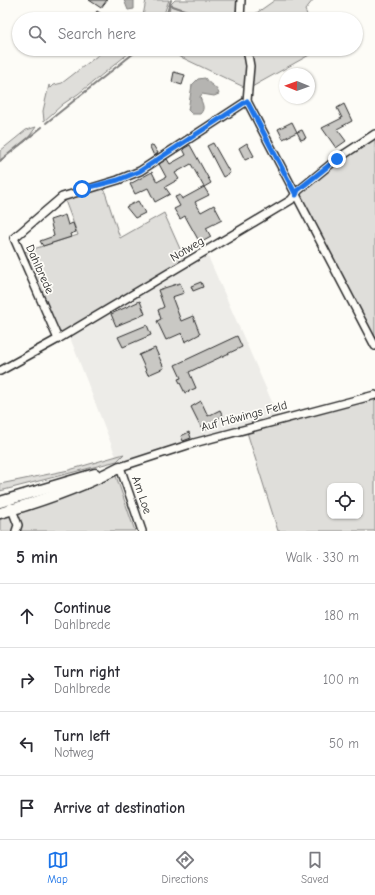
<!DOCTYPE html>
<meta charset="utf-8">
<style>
body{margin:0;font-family:"Comic Neue",sans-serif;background:#f2f2f3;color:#2b2b33}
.controls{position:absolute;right:12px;bottom:12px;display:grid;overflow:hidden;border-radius:8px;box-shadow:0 1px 3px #0004}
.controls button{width:36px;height:36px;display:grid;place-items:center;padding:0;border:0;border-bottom:1px solid #e1e1e2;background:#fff;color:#2b2b33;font:20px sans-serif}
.compass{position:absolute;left:279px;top:68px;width:36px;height:36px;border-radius:50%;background:#fff;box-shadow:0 1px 3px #0004;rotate:271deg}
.stop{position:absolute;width:12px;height:12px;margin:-9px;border:3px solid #1a73e8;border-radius:50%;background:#fff}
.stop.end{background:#1a73e8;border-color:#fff;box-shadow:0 1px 4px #0008}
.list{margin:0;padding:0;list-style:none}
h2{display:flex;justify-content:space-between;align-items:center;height:52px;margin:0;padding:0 16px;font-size:17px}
h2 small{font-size:13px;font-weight:400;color:#7c7c81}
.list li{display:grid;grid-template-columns:26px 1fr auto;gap:12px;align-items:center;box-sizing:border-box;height:64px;padding:0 16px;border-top:1px solid #e1e1e2}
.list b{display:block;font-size:15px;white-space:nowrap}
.list p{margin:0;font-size:13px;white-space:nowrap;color:#7c7c81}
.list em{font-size:13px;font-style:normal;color:#7c7c81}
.icon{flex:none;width:22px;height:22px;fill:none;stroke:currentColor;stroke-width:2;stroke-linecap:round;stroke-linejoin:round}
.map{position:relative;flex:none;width:375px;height:531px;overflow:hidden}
.search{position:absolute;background:#fff;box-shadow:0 1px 3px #0004;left:12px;right:12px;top:12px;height:44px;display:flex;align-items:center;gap:10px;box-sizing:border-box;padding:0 14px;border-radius:22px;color:#7c7c81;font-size:15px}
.sheet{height:308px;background:#fff}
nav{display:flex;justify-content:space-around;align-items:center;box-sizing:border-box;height:56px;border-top:1px solid #e1e1e2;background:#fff;font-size:11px;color:#7c7c81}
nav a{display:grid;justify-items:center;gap:2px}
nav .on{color:#1a73e8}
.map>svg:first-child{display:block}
</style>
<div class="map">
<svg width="375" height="531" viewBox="0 0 375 531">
<rect width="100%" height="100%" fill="#fdfcf7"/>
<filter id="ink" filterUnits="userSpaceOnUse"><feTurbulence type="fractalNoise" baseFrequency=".025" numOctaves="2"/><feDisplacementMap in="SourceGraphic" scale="8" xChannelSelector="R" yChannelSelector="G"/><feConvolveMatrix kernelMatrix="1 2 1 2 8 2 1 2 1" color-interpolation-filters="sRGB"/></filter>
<g filter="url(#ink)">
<path fill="#edece8" d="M207,254L280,420L120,467L69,335Z"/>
<g fill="#dfdeda" stroke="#858482" fill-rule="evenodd">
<path d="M146,0H169L162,19H140L143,16Z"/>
<path d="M175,0H239L236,10L238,19H211L170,5Z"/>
<path d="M275,0H313L305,10L309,19H248Z"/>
<path d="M170,6L208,19H168Z"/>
<path d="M106,49H134L78,94L63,104L44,121L43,111L49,85L51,88L54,85L62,83Z"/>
<path d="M164,49H244L247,62L246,88Z"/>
<path d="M248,49H320L250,88Z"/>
<path d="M36,127L26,141L0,160V151L26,130Z"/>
<path d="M375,137V345L298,195L300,190Z"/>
<path d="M103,186L120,238L164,213L185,260L60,334L24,252L78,235L64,198Z"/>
<path d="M375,395V531H278L246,429ZM330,486H360V516H330Z"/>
<path d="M124,454L117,461L0,491V484L69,470Z"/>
<path d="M116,476L135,531H0V518Z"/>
</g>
<g fill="#b5b4b1" stroke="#7e7d7b">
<path d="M124,0H134V9L128,10Z"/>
<path d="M205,78C209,85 217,86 219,94L214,96L202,94L200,97C202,104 206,108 200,114H192L188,110L192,85L198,79Z"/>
</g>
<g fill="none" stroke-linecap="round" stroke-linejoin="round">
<g stroke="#7e7d7b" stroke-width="2">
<path d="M170,5L210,19"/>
<path d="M165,19L171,0"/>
<path d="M46,123L139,49"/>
<path d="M0,161L42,127"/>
</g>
</g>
<g fill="#c9c8c4" stroke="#2b2b2b">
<path d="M89,0H107L101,8Z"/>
<path d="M97,11L109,19H91Z"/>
<path d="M174,72L185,75L182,85L172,82Z"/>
<path d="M344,104L352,121L337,129L346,141L336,148L322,128L342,118L337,108Z"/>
<path d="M292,122L297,132L283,139L278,129Z"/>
<path d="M302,130L306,138L301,140L297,132Z"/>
<path d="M213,143L230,173L223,177L207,146Z"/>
<path d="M247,143L254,156L245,160L239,148Z"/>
<path d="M153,145L158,153L154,156L150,147Z"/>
<path d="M190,145L211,183L204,187L191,164L175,173L179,179L165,187L170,194L155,202L148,188L135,194L130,184L152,172L157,182L166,177L159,164L167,159L170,164L186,155L183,149Z"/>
<path d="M204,187L209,195L195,202L201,212L214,205L222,220L206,228L211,237L200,243L185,216L180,219L174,209L180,206L175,197L180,195L182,199Z"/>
<path d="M138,201L145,213L135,218L126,207Z"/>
<path d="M65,215L68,225L73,223L76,232L70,234L71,237L43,246L40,241L54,236L50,220Z"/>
<path d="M201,282L203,287L193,291L191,286Z"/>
<path d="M180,283L184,293L172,297L181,321L193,316L200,334L185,342L182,333L166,340L157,321L161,319L158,310L164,307L158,290Z"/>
<path d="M140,301L145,314L116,326L111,314Z"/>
<path d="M147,325L151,335L123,347L118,337Z"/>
<path d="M237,336L242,347L189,372L196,388L185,393L178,379L181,378L175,365Z"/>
<path d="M155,348L164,368L148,375L139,355Z"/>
<path d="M201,401L208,416L220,410L223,416L212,422L214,425L203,431L191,407Z"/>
<path d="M189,432L191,438L183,441L181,436Z"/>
</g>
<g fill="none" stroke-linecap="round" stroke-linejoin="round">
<defs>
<g id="minor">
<path d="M240,19L241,0"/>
<path d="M247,101L250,66L247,49"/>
<path d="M58,339L14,238L62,197L118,180L140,171L247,101L375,346"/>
<path d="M0,371L58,339L291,200L299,190L337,159L375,134"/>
<path d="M11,507L18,525L16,531"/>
<path d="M142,531L120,467L194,443L375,395"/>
</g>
<g id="secondary">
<path d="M0,502L95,474"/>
<path d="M0,513C42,501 82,487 120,467"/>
</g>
</defs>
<use href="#minor" stroke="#2b2b2b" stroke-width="10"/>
<use href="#secondary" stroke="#2b2b2b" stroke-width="13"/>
<use href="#minor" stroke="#fdfcf7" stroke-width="7"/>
<use href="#secondary" stroke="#fdfcf7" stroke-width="10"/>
</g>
</g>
<g fill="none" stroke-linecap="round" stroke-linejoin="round" filter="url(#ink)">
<path stroke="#1a73e8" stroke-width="5" d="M82,189L118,180L140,171L247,101L296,195L298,190L337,159"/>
</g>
<g text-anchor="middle" stroke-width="3.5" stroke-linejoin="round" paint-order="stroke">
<g font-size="12" fill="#2b2b2b" stroke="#fdfcf7">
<text transform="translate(187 249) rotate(-31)" y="4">Notweg</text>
<text transform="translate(40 269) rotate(66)" y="4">Dahlbrede</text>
<text transform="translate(244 416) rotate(-15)" y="4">Auf Höwings Feld</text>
<text transform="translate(142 495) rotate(71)" y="4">Am Loe</text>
</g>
</g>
</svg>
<div class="controls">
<button><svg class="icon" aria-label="locate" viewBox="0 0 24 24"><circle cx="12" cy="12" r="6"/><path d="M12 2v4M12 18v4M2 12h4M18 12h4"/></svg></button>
</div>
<svg class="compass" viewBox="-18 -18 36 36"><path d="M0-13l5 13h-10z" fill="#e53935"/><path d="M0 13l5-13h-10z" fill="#7c7c81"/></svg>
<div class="stop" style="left:82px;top:189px"></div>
<div class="stop end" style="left:337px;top:159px"></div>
<div class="search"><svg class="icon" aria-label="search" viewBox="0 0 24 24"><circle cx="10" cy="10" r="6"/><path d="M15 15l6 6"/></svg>Search here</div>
</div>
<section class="sheet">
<h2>5 min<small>Walk · 330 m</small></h2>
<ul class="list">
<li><svg class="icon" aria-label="ahead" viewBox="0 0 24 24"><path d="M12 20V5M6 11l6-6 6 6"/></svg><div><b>Continue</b><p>Dahlbrede</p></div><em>180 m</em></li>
<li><svg class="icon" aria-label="right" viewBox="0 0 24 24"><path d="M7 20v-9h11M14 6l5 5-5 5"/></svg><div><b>Turn right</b><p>Dahlbrede</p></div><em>100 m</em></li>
<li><svg class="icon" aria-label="left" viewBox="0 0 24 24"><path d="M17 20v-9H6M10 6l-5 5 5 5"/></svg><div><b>Turn left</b><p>Notweg</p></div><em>50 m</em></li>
<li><svg class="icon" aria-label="arrive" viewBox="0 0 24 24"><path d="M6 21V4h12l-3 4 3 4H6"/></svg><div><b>Arrive at destination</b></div></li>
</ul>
</section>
<nav>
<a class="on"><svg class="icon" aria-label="map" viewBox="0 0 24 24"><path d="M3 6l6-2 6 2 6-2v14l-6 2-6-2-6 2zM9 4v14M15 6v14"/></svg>Map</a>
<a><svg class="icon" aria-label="directions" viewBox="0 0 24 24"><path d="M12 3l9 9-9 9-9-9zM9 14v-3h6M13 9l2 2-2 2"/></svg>Directions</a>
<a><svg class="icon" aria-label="saved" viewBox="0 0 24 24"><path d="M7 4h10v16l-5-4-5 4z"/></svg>Saved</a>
</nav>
